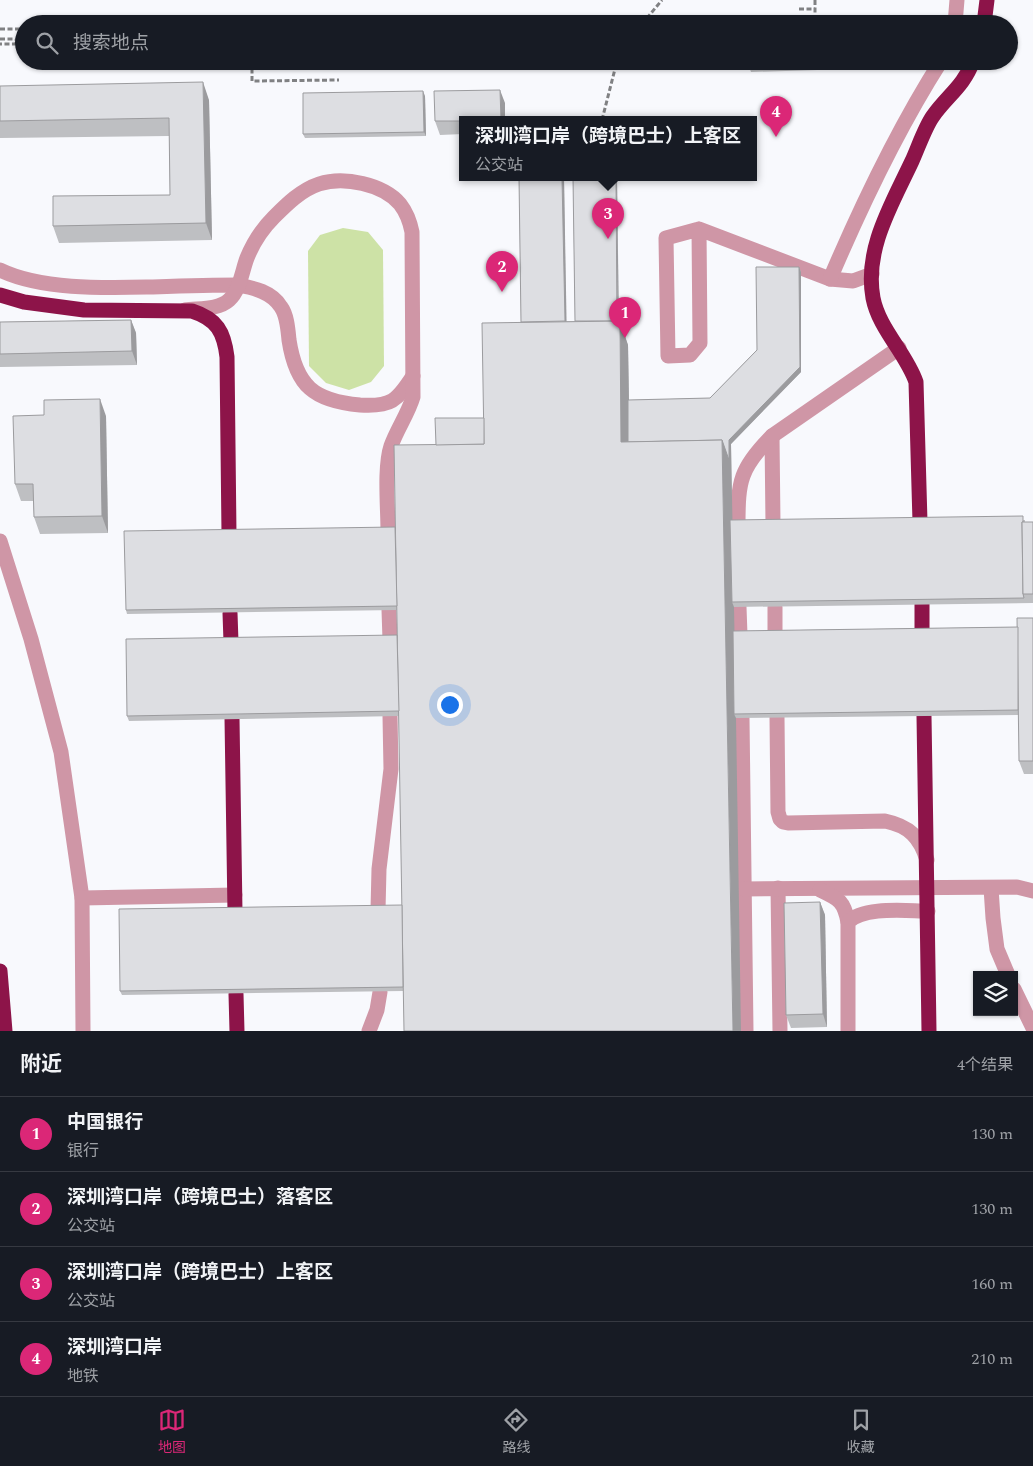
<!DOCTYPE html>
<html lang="zh">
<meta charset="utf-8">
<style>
body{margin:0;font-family:Spectral,"Noto Sans SC",serif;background:#20242c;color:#f1f3f6}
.controls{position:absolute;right:15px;bottom:15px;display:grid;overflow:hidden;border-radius:0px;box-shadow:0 1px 4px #0004}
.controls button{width:45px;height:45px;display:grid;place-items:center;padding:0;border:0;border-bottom:1px solid #363941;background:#171b24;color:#f1f3f6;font:25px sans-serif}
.you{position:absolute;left:449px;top:704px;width:18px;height:18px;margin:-12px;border:4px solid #fff;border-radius:50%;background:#1a73e8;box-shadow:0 0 0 8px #1a73e833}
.badge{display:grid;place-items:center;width:32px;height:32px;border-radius:50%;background:#db2777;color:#fff;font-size:16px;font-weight:700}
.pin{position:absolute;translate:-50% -41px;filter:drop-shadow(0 1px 2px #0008)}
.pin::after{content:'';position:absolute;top:26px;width:18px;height:15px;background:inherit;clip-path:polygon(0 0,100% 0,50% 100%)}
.popup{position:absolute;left:459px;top:116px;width:298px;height:65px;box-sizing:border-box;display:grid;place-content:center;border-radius:0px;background:#171b24;filter:drop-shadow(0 1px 4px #0005);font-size:16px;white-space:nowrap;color:#9ea1a6}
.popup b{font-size:19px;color:#f1f3f6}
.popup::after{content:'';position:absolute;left:50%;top:100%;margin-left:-10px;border:10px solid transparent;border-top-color:#171b24}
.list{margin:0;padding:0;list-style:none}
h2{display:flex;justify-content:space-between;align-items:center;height:65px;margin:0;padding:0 20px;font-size:21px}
h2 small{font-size:16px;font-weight:400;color:#9ea1a6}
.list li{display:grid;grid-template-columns:32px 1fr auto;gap:15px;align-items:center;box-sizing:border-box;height:75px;padding:0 20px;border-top:1px solid #363941}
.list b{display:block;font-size:19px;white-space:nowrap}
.list p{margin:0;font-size:16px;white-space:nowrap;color:#9ea1a6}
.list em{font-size:16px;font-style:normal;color:#9ea1a6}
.icon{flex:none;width:28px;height:28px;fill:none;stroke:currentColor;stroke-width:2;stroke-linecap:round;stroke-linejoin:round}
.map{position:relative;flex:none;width:1033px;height:1031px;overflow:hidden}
.search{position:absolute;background:#171b24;box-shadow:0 1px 4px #0004;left:15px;right:15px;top:15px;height:55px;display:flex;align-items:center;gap:12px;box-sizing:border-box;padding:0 18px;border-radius:28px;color:#9ea1a6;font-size:19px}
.sheet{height:365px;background:#171b24}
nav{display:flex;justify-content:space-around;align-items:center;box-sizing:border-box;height:70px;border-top:1px solid #363941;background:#171b24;font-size:14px;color:#9ea1a6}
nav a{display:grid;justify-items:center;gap:2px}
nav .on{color:#db2777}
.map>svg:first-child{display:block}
</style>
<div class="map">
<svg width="1033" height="1031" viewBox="0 0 1033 1031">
<rect width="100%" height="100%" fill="#f8f9fd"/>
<path fill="#cde2a6" d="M343,228L368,232L383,250L384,366L371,382L349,390L326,383L309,366L308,251L320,235Z"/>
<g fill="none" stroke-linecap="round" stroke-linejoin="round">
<g stroke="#808183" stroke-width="3" stroke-dasharray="5 2.5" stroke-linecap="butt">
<path d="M815,0V24"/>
<path d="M799,9H815"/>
<path d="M68,16V24"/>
<path d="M642,24L662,0"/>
<path d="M0,29H24"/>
<path d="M0,39H15L19,41L15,44H0"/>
<path d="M252,61V81L339,80"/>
<path d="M252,64H284"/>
<path d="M602,120L617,61"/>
</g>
<g stroke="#cf96a6" stroke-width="15">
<path d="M955,24L957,0"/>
<path d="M699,229L700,343L690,355L668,356L666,238L699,229L830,279L853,281L872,274"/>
<path d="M0,270C41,290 105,288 150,287C180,286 209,285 238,285C254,288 272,292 281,307C287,315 288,330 289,340C296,386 314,401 360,405C391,407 397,401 413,376"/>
<path d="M830,279C862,204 897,130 941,61"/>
<path d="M185,310C199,308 218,310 229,300C240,290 242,271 247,258C253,243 262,229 274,217C287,204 301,190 319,184C344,176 383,184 400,204C407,213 410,222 412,232L413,397C408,414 397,429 391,446C384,467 388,508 388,531"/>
<path d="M772,436L773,524"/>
<path d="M738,525C738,481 740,468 772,436L899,348"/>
<path d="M0,541L31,639L61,752L82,898L83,1031"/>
<path d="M739,607L740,635"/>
<path d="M775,607V635"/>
<path d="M389,610L390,640"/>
<path d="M777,717L778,812L780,819L783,822L788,823L885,821C909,826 920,837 927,860"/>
<path d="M742,718L746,1031"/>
<path d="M778,888L780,1031"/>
<path d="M991,888L993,918L997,949L1008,975"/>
<path d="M744,889L1017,887L1033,891"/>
<path d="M820,890C839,899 844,901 848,922"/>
<path d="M82,898L235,895"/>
<path d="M378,910L379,869L391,769L390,716"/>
<path d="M1014,989L1033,1028"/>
<path d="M369,1031L377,1010L380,992"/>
<path d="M848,1031V922C864,906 906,911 928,911"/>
</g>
<g stroke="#8d1449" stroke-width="15">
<path d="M984,24L987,0"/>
<path d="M0,295L24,302L84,310L192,311C217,319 224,332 227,357L229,534"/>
<path d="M920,522L916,382C906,353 879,329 873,298C864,249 892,204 912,161C918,148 925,127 933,116C947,96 964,86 973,61"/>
<path d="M922,604V633"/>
<path d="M230,613L231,642"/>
<path d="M924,716L929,1031"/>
<path d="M232,718L235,912"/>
<path d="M0,971L5,1031"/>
<path d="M236,994L237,1031"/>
</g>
</g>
<g fill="#bebfc2" fill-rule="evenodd">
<path d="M747,61H817V70L751,72Z"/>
<path d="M0,86L209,100L212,240L59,243L53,226L170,195L169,136L0,138Z"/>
<path d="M425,96L426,136L305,138L303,134Z"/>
<path d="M505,103L463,120V134L440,135L435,121Z"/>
<path d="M519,178H617L619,321L628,345L629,400L710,398L757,350L799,267L801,272V372L731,444L732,520H1025V522H1033V603L734,607V631L1018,627L1033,618V774H1024L1019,761V715L736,718L403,991L122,995L120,991L402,905L399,716L129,721L127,716L397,635V610L127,614L126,610L395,527L436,445L484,418L521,322ZM564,178H573L575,321H566Z"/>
<path d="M131,320L136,333L137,365L0,367V322Z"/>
<path d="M106,416L108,533L40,534L34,517L33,501H21L15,484Z"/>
<path d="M820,902L825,915L827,1027L791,1028L786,1015Z"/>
</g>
<g fill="#9b9b9e">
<path d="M814,61H817V70Z"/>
<path d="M203,82L209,100L212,240L206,223Z"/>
<path d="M500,90L505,103V120H501Z"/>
<path d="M423,91L425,96L426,136L424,132Z"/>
<path d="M562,178H564L567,346L565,341Z"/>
<path d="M616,178H617L619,345L618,341Z"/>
<path d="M799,267L801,272V372L731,444L734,602H732L734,607L736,714H734L736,718L741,1031H733L722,440H729Z"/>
<path d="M131,320L136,333L137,365L132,351Z"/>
<path d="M620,321L628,345L630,462L621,442Z"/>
<path d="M100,399L106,416L108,533L102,516Z"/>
<path d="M820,902L825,915L827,1027L823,1014Z"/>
</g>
<g fill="#dddee2" stroke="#9b9b9e">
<path d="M203,82L206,223L53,226V196L170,195L169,118L0,121V86Z"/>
<path d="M500,90L501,120H463V121H435L434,91Z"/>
<path d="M423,91L424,132L303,134V93Z"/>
<path d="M519,178H562L565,321L521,322Z"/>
<path d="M573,178H616L617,321H575Z"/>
<path d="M756,267H799L800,367L729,440V460L722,440L628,442V400L710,398L757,350Z"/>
<path d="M131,320L132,351L0,354V322Z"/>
<path d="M620,321L621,442L722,440L733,1031H404L394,445L484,444L482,323Z"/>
<path d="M100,399L102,516L34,517L33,484H15L13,416L44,415V400Z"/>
<path d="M435,418H484V444L436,445Z"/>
<path d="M1023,516V522H1022L1023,594L1024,598L732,602L730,520Z"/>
<path d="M1022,522H1033V594H1023Z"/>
<path d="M395,527L397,606L126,610L124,531Z"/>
<path d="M1017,618H1033V761H1019Z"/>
<path d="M1018,627V710L734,714L733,631Z"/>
<path d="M397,635L399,711L127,716L126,639Z"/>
<path d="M820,902L823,1014L786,1015L784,903Z"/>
<path d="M402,905L403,987L120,991L119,909Z"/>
</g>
</svg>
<div class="controls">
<button><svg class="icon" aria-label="layers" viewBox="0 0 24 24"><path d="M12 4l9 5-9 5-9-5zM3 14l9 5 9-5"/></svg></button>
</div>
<div class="you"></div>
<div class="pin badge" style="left:625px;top:338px">1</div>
<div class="pin badge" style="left:502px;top:292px">2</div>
<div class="pin badge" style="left:608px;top:239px">3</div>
<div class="popup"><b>深圳湾口岸（跨境巴士）上客区</b>公交站</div>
<div class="pin badge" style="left:776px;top:137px">4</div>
<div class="search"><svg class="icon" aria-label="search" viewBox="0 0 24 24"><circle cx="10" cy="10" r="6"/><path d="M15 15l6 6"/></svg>搜索地点</div>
</div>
<section class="sheet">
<h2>附近<small>4个结果</small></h2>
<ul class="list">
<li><span class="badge">1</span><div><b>中国银行</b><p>银行</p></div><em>130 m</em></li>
<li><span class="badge">2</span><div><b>深圳湾口岸（跨境巴士）落客区</b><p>公交站</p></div><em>130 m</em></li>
<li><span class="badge">3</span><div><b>深圳湾口岸（跨境巴士）上客区</b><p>公交站</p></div><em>160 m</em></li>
<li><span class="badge">4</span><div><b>深圳湾口岸</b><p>地铁</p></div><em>210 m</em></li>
</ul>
</section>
<nav>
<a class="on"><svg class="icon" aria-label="map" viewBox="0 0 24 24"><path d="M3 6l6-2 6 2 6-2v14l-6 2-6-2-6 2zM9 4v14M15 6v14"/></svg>地图</a>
<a><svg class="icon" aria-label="directions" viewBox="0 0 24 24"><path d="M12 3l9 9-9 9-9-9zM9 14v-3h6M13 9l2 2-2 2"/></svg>路线</a>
<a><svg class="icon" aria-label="saved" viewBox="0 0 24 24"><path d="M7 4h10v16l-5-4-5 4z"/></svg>收藏</a>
</nav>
